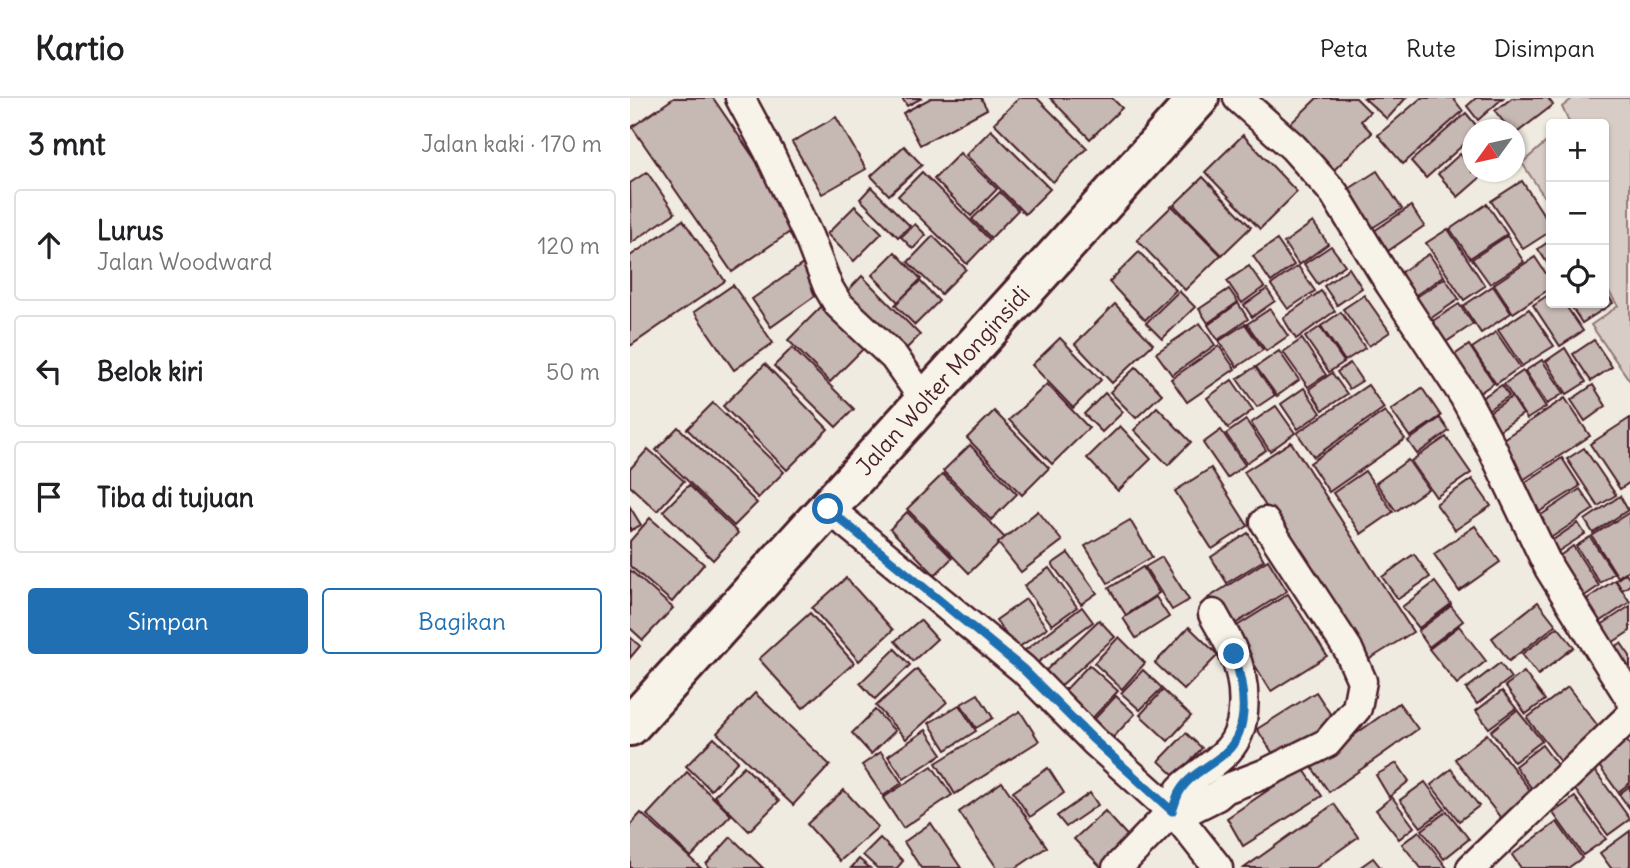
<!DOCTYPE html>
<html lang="id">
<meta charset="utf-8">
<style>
body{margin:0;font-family:Delius,sans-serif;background:#f2f2f2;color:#202124}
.controls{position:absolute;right:21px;top:21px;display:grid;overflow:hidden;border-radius:7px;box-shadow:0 2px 5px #0004}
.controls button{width:63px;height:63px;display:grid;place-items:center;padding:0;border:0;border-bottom:2px solid #e0e0e0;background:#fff;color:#202124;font:35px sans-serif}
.compass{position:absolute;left:832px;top:21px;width:63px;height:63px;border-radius:50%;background:#fff;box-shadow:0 2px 5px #0004;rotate:237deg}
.stop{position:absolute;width:21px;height:21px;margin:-16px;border:5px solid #1f6fb2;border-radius:50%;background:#fff}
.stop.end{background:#1f6fb2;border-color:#fff;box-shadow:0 2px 7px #0008}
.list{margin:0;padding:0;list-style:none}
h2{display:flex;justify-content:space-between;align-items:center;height:91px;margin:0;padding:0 28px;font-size:30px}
h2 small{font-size:23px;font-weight:400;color:#757577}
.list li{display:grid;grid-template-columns:46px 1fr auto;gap:21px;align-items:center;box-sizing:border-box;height:112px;margin:0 14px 14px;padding:0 14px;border:2px solid #e0e0e0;border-radius:7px}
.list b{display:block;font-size:26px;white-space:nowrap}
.list p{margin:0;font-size:23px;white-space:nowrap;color:#757577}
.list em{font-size:23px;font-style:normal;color:#757577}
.actions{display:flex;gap:14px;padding:21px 28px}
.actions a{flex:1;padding:16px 0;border:2px solid #1f6fb2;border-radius:7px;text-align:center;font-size:24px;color:#1f6fb2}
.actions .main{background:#1f6fb2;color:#fff}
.icon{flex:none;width:38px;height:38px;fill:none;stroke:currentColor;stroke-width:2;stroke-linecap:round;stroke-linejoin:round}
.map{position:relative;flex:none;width:1000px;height:770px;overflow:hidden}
header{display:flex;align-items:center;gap:42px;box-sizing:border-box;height:98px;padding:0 35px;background:#fff;border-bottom:2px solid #e0e0e0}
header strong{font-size:33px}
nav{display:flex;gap:38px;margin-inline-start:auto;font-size:24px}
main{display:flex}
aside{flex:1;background:#fff}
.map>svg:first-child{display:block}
</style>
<header>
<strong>Kartio</strong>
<nav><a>Peta</a><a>Rute</a><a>Disimpan</a></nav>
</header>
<main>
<aside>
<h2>3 mnt<small>Jalan kaki · 170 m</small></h2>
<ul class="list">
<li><svg class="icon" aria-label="ahead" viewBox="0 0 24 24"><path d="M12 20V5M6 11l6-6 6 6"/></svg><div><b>Lurus</b><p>Jalan Woodward</p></div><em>120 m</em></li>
<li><svg class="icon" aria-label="left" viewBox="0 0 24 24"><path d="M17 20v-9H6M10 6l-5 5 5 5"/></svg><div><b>Belok kiri</b></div><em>50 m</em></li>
<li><svg class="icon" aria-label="arrive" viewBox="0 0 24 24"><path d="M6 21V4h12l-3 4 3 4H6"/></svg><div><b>Tiba di tujuan</b></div></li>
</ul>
<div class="actions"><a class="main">Simpan</a><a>Bagikan</a></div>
</aside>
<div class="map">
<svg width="1000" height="770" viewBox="0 0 1000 770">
<rect width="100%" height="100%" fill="#f0ebe0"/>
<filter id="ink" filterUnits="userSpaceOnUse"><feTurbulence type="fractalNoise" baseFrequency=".0143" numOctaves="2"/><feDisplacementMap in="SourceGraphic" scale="14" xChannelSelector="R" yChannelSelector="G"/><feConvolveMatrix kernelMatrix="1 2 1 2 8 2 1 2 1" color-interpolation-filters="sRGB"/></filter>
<g filter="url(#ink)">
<g fill="#d8cdc6" stroke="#917678" stroke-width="2">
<path d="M943,0H1000V283L961,227L988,208L974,186V26H937L939,24L932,9Z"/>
<path d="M921,40V109L892,65Z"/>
</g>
<g fill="#c6b8b3" stroke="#4a1f2b" stroke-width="2">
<path d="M44,0H83L170,127L102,174L2,29Z"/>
<path d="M272,0H292L277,8Z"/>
<path d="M301,0H351L357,11L290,47L273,15Z"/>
<path d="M389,0H407L457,50L423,84L364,25Z"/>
<path d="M420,0H482L492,10L460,41Z"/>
<path d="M687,0H726L740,14L731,23L742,35L701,75L657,29Z"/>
<path d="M734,0H776L757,21Z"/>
<path d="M791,0H823L833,13L773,66L748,37Z"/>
<path d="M846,0H873L848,22L837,8Z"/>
<path d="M882,0H918L923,7L884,37V32H880L865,13Z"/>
<path d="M836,15L850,32H842V39L796,80L781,63Z"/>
<path d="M206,19L236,71L192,96L162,44Z"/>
<path d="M361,32L420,91L395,116L336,57Z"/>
<path d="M613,37L667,94L630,131L575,74Z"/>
<path d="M842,45V65L833,53Z"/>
<path d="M274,48L292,67L259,97L241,78Z"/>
<path d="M330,55L367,91L341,118L304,81Z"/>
<path d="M830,56L842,70V74H846L851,79L828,99L808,76Z"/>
<path d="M747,73L772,111L739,132L714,94Z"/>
<path d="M17,74L45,115L1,145L0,85Z"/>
<path d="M292,74L360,142L337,166L268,98Z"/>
<path d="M573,79L621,129L592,157L544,107Z"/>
<path d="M892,83L921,128V133L893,151L861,103Z"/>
<path d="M241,89L280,128L268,139L230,101Z"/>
<path d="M370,94L388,112L361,140L342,121Z"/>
<path d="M857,106L877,136L840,160L820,131Z"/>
<path d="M225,108L252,135L224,163L197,136Z"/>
<path d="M542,108L591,157L555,192L507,142Z"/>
<path d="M781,108L794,128L758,153L744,133Z"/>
<path d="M53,122L95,183L0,248V158Z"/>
<path d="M683,124L698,146L669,167L654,145Z"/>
<path d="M285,126L296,137L283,151L271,139Z"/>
<path d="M818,131L855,188L834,202L796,145Z"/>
<path d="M303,138L336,171L311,196L278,164Z"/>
<path d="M877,138L894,164L860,186L842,161Z"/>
<path d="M647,142L664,167L641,184L623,158Z"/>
<path d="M921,142V171L908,151Z"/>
<path d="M701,148L715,167L688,186L674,166Z"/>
<path d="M265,154L291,181L268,204L242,177Z"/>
<path d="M509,154L546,192L515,222L479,184Z"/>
<path d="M799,156L814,178L777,203L762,180Z"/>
<path d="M905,159L921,183V190L883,215L864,186Z"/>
<path d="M173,166L192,193L141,229L122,201Z"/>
<path d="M619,168L634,189L612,205L597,183Z"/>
<path d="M668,168L685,193L658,211L641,187Z"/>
<path d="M719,170L732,190L707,207L694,188Z"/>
<path d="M232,178L290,237L269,258L211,200Z"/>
<path d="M815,180L829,201L791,227L776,206Z"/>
<path d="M290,183L309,203L285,227L265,207Z"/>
<path d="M103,187L143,245L104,272L64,214Z"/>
<path d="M863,188L881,215L851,235L833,208Z"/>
<path d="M599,191L608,204L578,225L569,211Z"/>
<path d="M637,191L645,203L622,219L614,207Z"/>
<path d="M974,192L983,205L952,225L939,205H974Z"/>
<path d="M549,193L565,209L532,241L516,225Z"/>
<path d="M691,193L705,213L666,241L653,220Z"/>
<path d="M921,195V205H934L953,233L930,248L903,207Z"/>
<path d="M734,197L760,234L739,248L713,211Z"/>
<path d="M200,200L242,242L200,284L158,242Z"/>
<path d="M608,205L618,221L588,242L578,227Z"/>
<path d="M485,206L523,246L482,285L445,246Z"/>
<path d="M829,206L843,226L804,252L790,231Z"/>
<path d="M640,211L658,238L636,253L617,226Z"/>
<path d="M899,211L924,248L892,268L868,232Z"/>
<path d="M711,214L735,250L715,263L691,228Z"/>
<path d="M570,225L585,247L542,277L526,255Z"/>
<path d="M615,226L633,252L607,269L589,243Z"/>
<path d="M690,229L714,264L699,274L675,239Z"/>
<path d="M866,234L890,269L866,286L842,250Z"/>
<path d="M430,240L471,282L443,310L402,267Z"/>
<path d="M672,241L696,277L678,289L653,254Z"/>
<path d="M964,242L982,269L961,283L943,256Z"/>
<path d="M839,247L864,285L839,302L814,264Z"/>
<path d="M589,248L605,271L557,304L541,281Z"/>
<path d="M162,250L224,311L206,329L144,268Z"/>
<path d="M935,250L956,284L937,296L916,263Z"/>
<path d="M649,253L669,282L647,298L626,269Z"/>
<path d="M912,262L934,295L917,306L895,273Z"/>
<path d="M720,265L732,283L719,291L707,274Z"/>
<path d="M135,266L198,331L157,372L93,308Z"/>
<path d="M506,269L532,296L506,320L480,294Z"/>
<path d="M625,269L645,297L627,309L607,281Z"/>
<path d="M893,273L916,309L897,321L874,286Z"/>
<path d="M702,275L717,296L693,312L679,291Z"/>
<path d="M602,282L623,312L598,330L577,300Z"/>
<path d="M417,286L459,330L422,366L379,322Z"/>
<path d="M738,287L754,310L684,359L667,335Z"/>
<path d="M872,287L879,298L850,317L842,306Z"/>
<path d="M963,287L976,308L955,323L941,302Z"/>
<path d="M674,290L691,315L668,331L651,306Z"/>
<path d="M792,290L811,318L780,339L761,312Z"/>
<path d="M475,295L493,314L472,334L454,316Z"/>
<path d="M882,299L893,316L862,337L850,320Z"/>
<path d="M935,300L960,338L893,382L867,345Z"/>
<path d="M83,305L154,374L128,400L57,331Z"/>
<path d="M646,308L665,335L640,353L621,325Z"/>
<path d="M527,309L561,344L538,367L504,332Z"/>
<path d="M364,313L419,370L392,397L337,340Z"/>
<path d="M755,313L775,341L699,394L680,365Z"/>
<path d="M810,320L819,333L787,356L778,343Z"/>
<path d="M1000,320V384L990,391L960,346Z"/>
<path d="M616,322L636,352L616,365L596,336Z"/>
<path d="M490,328L521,361L488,393L457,360Z"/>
<path d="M48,329L127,405L104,428L26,352Z"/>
<path d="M591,332L615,367L597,380L573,345Z"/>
<path d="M816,339L841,375L806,399L781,363Z"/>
<path d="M661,344L783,534L735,564L614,374Z"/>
<path d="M340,347L387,396L361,422L313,373Z"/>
<path d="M954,350L986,397L968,408L937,361Z"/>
<path d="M18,351L54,383L27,413L0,388V371Z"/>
<path d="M932,360L950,388L906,416L888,389Z"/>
<path d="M778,362L798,391L766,413L746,385Z"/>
<path d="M581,370L618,428L582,451L545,393Z"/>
<path d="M735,373L763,414L731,436L703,395Z"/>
<path d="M313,376L375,440L339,475L277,411Z"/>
<path d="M842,381L861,408L825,432L806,406Z"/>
<path d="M59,387L108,435L83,462L33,413Z"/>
<path d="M950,391L964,411L916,443L902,423Z"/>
<path d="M990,398L998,412L963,435L955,422Z"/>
<path d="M0,409L11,427L0,433Z"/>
<path d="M408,413L432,443L391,474L368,445Z"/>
<path d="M277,414L322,460L305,477L260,431Z"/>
<path d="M1000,414V471L988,479L962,438Z"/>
<path d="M20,420L74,466L42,504L0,468V443Z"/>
<path d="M500,422L522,459L478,485L455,448Z"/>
<path d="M948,425L955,436L918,460L911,450Z"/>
<path d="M845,428L870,464L829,493L804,456Z"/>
<path d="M618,435L634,462L597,485L581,459Z"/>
<path d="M960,439L984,475L970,485L946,448Z"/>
<path d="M943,448L969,488L944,505L920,465Z"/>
<path d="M438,455L467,495L451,506L422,466Z"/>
<path d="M784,456L800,479L768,501L752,479Z"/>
<path d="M532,459L559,502L542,512L515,469Z"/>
<path d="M638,462L657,493L597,531L578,500Z"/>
<path d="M513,469L529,495L496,517L479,490Z"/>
<path d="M419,470L447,509L422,527L394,488Z"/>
<path d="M0,472L43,510L13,542L0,530Z"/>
<path d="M996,475L1000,481V487L992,492L986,482Z"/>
<path d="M216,480L263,532L229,563L182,510Z"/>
<path d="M985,482L1000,504L959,531L945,509Z"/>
<path d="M805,484L821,506L789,530L772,509Z"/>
<path d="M658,496L697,558L641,593L602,531Z"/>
<path d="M526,499L539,519L506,540L493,520Z"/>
<path d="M396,501L417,530L386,551L366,522Z"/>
<path d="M908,504L926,527L879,563L862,540Z"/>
<path d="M821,508L833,523L799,549L788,533Z"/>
<path d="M1000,508V533L974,550L962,533Z"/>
<path d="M452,509L463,524L404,567L394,553Z"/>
<path d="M180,515L224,565L173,610L129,561Z"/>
<path d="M290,522L307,541L283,563L265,543Z"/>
<path d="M469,522L485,539L425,593L411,577Z"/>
<path d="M829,528L856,563L827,586L799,551Z"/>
<path d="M559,529L588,557L554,592L525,565Z"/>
<path d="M928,529L944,549L908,577L892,556Z"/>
<path d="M0,539L10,548L0,560Z"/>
<path d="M489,539L515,565L492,591L464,565Z"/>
<path d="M991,545L1000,558V592L975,555Z"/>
<path d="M265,551L280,567L245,601L230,585Z"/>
<path d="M870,565L881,580L847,606L836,591Z"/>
<path d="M459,567L488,593L455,628L427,601Z"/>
<path d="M287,571L317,604L276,641L246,608Z"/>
<path d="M513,572L532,590L510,612L491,595Z"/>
<path d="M894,574L915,602L896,616L875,588Z"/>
<path d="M938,589L975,637L934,668L897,620Z"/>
<path d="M533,592L561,618L538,643L510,617Z"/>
<path d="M872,593L886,610L859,630L846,613Z"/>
<path d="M686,594L706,625L647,662L627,631Z"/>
<path d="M125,595L200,667L163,707L87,635Z"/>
<path d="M348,596L363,620L346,630L331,606Z"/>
<path d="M486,598L505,616L477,646L458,628Z"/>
<path d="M769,605L788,631L699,694L681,668Z"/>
<path d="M329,607L346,633L316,652L299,625Z"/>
<path d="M245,612L265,633L241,656L222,635Z"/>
<path d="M887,612L912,643L884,664L861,633Z"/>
<path d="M390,613L409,643L325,696L306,665Z"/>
<path d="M296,632L312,656L274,681L258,658Z"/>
<path d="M556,635L572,650L546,679L529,663Z"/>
<path d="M857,636L906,700L874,724L825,661Z"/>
<path d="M84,640L108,663L81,692L56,668Z"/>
<path d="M997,643L1000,647V685L988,694L967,665Z"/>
<path d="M912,647L930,671L903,692L885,668Z"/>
<path d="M251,654L272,685L253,698L232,667Z"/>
<path d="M958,663L1000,721L978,737L936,679Z"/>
<path d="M767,665L779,683L759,699L746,677Z"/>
<path d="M114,668L149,703L119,733L84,698Z"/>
<path d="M302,668L322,697L273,730L253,700Z"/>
<path d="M672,669L692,698L613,748L597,720Z"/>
<path d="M418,670L434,695L400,719L383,694Z"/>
<path d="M821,671L849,708L829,723L801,687Z"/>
<path d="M57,674L101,717L61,759L17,717Z"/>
<path d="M372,684L417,749L386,770H367L329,714Z"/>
<path d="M795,684L815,711L791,729L770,702Z"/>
<path d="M1000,688V711L989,696Z"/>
<path d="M214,692L248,729L210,763L177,726Z"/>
<path d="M460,695L468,707L436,729L427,718Z"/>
<path d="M762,699L784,729L769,741L746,712Z"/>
<path d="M945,699L976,741L953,757L923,715Z"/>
<path d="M704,706L728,739L685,770H614Z"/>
<path d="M475,713L503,744L475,770H472L444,741Z"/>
<path d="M817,713L839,741L814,761L792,732Z"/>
<path d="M11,715L71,770H0V727Z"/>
<path d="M927,724L952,760L938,770H891L882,757Z"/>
<path d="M301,725L331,770H291L274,744Z"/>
<path d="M789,733L817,770H791L772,746Z"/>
<path d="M1000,733V768L997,770H981L970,755Z"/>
<path d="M101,739L133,770H79L76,766Z"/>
<path d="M250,740L273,763L267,770H247L233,757Z"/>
<path d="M743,760L751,770H729Z"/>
<path d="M229,761L240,770H221Z"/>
</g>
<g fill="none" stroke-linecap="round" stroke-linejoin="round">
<defs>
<g id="street">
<path d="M110,0L139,54L179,140L198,189L208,206L264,259L295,303"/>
<path d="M608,0L663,49L704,95L760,186L834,298L862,350L919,470L1000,600"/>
<path d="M199,411L393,571L464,643L547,718L588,770"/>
<path d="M547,718L587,698L595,691L634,676L697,645L727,610L732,583L718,551L635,424"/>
<path d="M487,770L542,713L550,692L555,687C568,676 585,666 597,653C620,629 616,582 603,554C598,541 590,529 583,516"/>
<path d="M841,770L1000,618"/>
</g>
<g id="highway">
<path id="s1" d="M0,628L569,0"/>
</g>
</defs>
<use href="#street" stroke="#4a1f2b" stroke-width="33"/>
<use href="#highway" stroke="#4a1f2b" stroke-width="44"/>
<use href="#street" stroke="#f7f3e8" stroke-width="28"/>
<use href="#highway" stroke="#f7f3e8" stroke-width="38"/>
</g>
</g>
<g fill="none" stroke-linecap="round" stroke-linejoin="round" filter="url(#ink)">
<path stroke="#1f6fb2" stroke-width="9" d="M198,411L393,571L464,642L542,713C545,707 546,699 550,693C559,677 582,667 596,654C622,630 613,585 604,556"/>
</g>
<g text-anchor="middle" stroke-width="7" stroke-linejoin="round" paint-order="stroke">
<g font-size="23" fill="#4a1f2b" stroke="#f7f3e8">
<text dy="8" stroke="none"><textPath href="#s1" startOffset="466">Jalan Wolter Monginsidi</textPath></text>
</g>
</g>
</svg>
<div class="controls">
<button>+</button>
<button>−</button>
<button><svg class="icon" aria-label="locate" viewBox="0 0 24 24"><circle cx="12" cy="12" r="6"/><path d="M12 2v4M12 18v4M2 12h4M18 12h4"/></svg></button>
</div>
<svg class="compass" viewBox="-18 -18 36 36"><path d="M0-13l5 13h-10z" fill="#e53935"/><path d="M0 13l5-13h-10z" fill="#757577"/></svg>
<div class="stop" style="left:198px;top:411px"></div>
<div class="stop end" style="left:604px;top:556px"></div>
</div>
</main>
